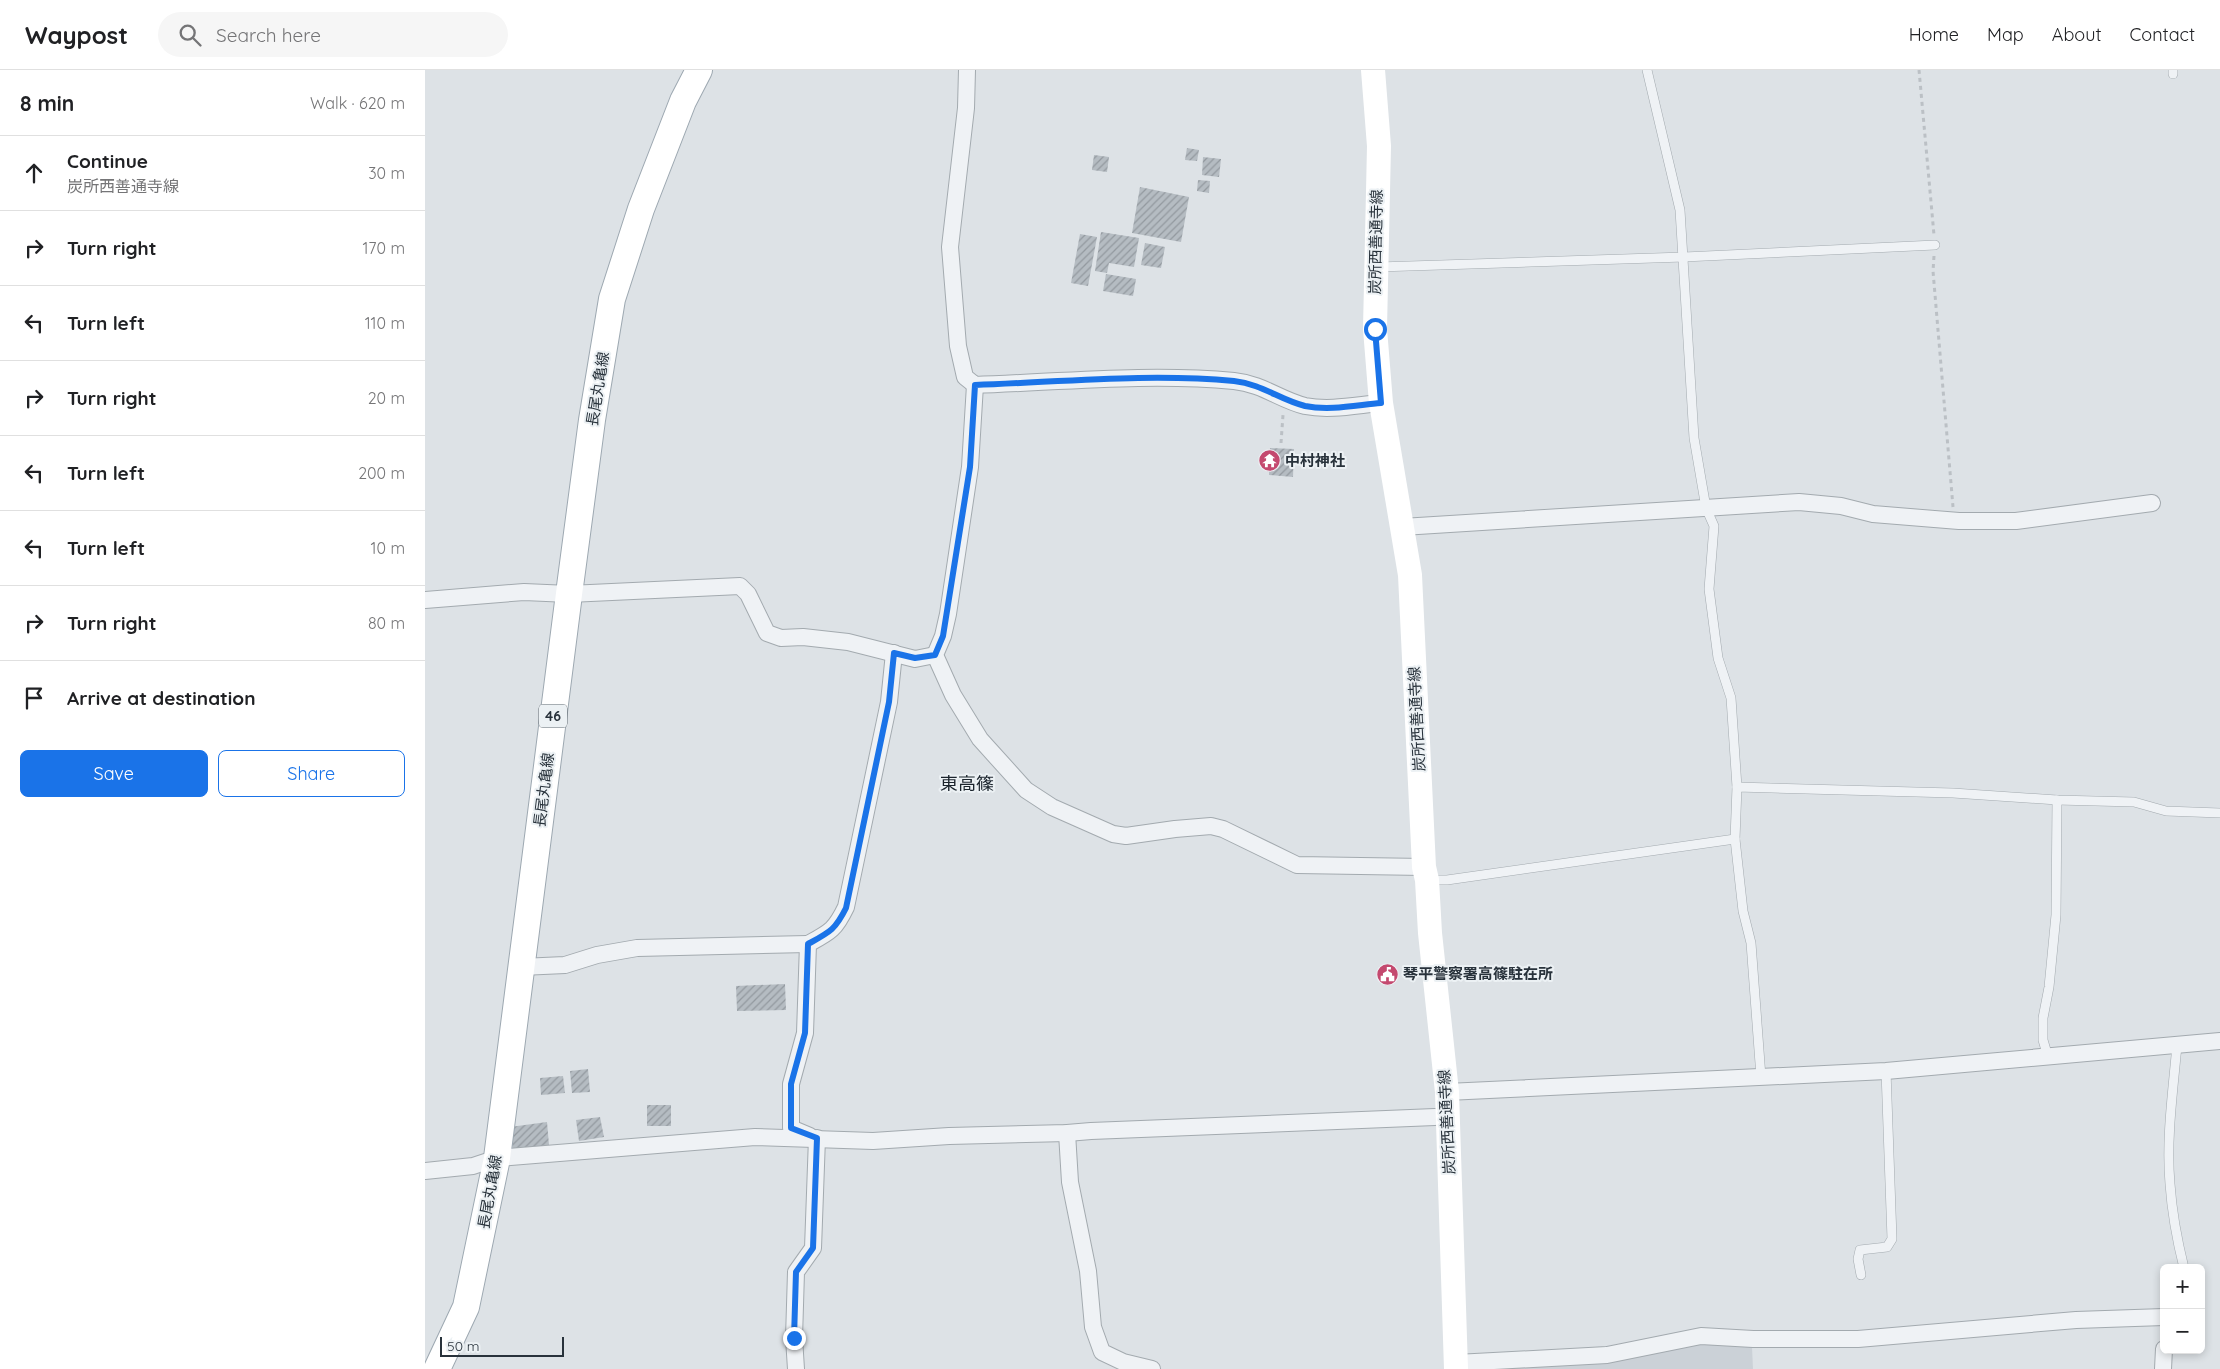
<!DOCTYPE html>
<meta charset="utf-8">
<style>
body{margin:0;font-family:Quicksand,"Noto Sans JP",sans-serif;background:#f6f6f6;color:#202124}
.controls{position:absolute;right:15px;bottom:15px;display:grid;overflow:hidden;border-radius:8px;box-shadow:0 2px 8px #0003}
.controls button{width:45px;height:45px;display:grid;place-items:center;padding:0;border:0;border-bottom:1px solid #e0e0e0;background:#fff;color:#202124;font:25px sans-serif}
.scale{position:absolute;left:15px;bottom:12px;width:124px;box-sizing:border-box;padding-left:5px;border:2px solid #28323b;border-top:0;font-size:14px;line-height:18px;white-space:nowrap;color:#28323b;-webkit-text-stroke:4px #ecf1f4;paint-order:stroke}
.stop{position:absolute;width:15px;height:15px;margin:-11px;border:4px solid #1a73e8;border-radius:50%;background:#fff}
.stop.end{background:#1a73e8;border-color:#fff;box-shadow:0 1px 5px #0008}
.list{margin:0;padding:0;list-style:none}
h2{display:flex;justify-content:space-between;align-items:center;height:65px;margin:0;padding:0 20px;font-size:21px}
h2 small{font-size:16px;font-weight:400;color:#757577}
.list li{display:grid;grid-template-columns:32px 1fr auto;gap:15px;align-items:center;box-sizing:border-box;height:75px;padding:0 20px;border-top:1px solid #e0e0e0}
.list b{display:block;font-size:19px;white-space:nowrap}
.list p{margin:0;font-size:16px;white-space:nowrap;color:#757577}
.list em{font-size:16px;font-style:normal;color:#757577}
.actions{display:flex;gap:10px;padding:15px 20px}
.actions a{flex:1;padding:11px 0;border:1px solid #1a73e8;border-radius:8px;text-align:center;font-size:18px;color:#1a73e8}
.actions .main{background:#1a73e8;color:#fff}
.icon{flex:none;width:28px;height:28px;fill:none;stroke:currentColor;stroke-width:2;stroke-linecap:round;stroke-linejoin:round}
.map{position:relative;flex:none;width:1795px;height:1299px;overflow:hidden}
header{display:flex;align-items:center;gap:30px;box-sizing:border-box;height:70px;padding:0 25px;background:#fff;border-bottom:1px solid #e0e0e0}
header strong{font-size:24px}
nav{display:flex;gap:28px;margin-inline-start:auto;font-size:18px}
.search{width:350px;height:45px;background:#f6f6f6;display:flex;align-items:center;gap:12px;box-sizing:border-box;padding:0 18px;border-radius:28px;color:#757577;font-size:19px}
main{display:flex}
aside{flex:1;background:#fff}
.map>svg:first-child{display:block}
</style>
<header>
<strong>Waypost</strong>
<div class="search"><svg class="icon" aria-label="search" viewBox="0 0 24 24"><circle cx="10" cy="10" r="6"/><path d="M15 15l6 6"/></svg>Search here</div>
<nav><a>Home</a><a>Map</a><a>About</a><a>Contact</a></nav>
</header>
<main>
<aside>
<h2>8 min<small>Walk · 620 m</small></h2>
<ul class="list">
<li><svg class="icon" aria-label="ahead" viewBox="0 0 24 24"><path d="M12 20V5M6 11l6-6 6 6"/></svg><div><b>Continue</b><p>炭所西善通寺線</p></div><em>30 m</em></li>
<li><svg class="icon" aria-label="right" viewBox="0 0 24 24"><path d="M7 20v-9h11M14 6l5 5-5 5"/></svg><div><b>Turn right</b></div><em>170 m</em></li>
<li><svg class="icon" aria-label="left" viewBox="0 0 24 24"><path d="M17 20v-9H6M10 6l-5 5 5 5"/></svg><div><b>Turn left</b></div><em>110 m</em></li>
<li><svg class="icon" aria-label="right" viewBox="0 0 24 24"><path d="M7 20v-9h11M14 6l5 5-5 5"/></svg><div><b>Turn right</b></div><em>20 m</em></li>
<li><svg class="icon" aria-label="left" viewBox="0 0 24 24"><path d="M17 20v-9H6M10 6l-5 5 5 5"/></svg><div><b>Turn left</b></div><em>200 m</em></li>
<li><svg class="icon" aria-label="left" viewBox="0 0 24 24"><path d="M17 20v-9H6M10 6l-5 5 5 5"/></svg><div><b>Turn left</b></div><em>10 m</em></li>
<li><svg class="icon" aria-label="right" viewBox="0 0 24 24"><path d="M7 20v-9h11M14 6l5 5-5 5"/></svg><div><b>Turn right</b></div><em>80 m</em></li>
<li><svg class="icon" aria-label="arrive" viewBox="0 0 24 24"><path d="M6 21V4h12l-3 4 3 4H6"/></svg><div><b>Arrive at destination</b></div></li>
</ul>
<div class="actions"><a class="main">Save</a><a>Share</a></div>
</aside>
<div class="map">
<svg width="1795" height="1299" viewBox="0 0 1795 1299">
<defs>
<pattern id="building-hatch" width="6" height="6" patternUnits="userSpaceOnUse" patternTransform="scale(1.25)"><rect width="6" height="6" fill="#b5bcc2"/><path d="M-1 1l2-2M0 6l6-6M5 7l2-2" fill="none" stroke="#93999f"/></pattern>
</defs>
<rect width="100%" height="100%" fill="#dde2e6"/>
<path fill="#cbd1d7" d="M1278,1273L1327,1277L1328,1299H1042Z"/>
<g fill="url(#building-hatch)">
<path d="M762,78L774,80L772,91L760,90Z"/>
<path d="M669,85L684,87L682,102L667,100Z"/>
<path d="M778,87L796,89L794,107L777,105Z"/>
<path d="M773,110L785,111L784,123L772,121Z"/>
<path d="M715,117L764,127L756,172L707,163Z"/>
<path d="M676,162L714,168L709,197L684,193L682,203L670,201Z"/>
<path d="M655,164L672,167L663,216L646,213Z"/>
<path d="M720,173L740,177L736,198L716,195Z"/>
<path d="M681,204L711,209L708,226L678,221Z"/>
<path d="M845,378L869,379L868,407L844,405Z"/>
<path d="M360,914L361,940L312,941L311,916Z"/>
<path d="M163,999L165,1022L147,1023L145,1001Z"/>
<path d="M138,1006L140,1023L116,1025L115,1008Z"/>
<rect x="222" y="1035" width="24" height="21"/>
<path d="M175,1047L179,1067L154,1071L151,1050Z"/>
<path d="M122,1052L124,1075L88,1080L85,1057Z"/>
</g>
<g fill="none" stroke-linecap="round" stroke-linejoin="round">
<defs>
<g id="service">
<path d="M1222,0L1255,140L1269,368L1281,438L1289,456L1284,519L1293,588L1306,628L1312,717"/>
<path d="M1748,0V4"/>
<path d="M953,197L1259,187L1510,175"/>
<path d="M1003,810H1022L1310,769"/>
<path d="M1752,975C1748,1021 1741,1069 1745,1114C1747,1143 1752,1170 1759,1198"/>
<path d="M1623,987L1618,970V948L1624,917L1631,845L1632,730"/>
<path d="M1336,1007L1326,873L1318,841L1310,769L1312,717L1528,723L1632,730L1709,732L1741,741L1795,743"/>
<path d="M1436,1205L1433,1189L1435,1180L1462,1177L1467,1169L1461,1001"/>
</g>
<g id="minor">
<path d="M542,0L541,38L525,177L533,276L540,307L550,315C636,312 723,303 809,311C838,314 855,330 880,336C905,341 932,335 956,333"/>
<path d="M550,315L545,397L523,544L518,566L510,585L528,625L555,669L601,720L627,737L688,764L701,766L750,759L786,756L798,759L872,795L999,797"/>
<path d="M977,457L1374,432L1416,436L1448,444L1534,451H1591L1727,433"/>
<path d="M0,530L99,522L144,524L315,516L323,524L342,563L356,568L378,567L423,572L490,589L510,585"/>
<path d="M96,897L140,895L172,885L212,878L383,874"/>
<path d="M1022,1022L1461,1001L1795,971"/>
<path d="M642,1063L645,1112L663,1201L668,1257L677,1282L698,1292L727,1299"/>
<path d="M385,1066L366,1058V1014L380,963L383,874C405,862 410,860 421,837L464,632L469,583"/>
<path d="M0,1101L48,1096L72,1088L330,1067L448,1071L524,1066L642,1063L666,1061L1010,1047"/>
<path d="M1031,1293L1182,1285L1276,1266L1328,1269H1433L1651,1250L1739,1247"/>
<path d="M371,1299L369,1268L371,1202L388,1178L392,1068"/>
<path d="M1738,1299L1739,1279"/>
</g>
<path id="primary" d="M12,1299L41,1237L72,1088L144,524L167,350L187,229L216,139L258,31L274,0"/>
</defs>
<use href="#service" stroke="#a3aaaf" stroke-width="10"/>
<use href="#minor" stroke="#a3aaaf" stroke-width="18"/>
<use href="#primary" stroke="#9da8b1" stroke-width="28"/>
<g stroke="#bbc0c5" stroke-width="3" stroke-dasharray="4 4" stroke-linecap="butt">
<path d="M1494,0L1509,165"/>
<path d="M1509,186L1508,201L1528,437"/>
<path d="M856,373L858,345"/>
</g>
<use href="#service" stroke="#eff2f5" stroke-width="9"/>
<use href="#minor" stroke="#eff2f5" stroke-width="16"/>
<path stroke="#fff" stroke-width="24" d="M948,0L954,76L950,259L956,333L985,505L999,797L1002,810L1005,863L1022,1022L1031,1299"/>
<use href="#primary" stroke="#fff" stroke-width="26"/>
</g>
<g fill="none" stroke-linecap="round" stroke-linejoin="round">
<path stroke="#1a73e8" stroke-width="6" d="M369,1268L371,1202L388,1178L392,1068L366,1058V1014L380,963L383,874C405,862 410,860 421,838L464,632L469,583L490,588L510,585L518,566L545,397L550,315C636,312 723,303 809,311C837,314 855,330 880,336C905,341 932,335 956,333L950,259"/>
</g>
<defs>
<symbol id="temple-disc" viewBox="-11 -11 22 22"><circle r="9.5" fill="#c4496f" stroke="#ecf1f4"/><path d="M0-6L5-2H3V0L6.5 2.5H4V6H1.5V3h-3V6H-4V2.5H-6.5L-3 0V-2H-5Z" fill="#fff"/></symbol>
<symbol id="civic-disc" viewBox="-11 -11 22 22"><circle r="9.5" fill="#c4496f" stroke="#ecf1f4"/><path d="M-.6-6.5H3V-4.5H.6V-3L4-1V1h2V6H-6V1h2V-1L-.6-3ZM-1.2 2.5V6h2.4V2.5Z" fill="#fff"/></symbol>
</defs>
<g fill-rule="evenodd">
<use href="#temple-disc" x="832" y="378" width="25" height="25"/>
<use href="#civic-disc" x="950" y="892" width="25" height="25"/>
</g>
<g text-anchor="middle" stroke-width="4" stroke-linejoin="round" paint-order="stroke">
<rect fill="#ecf1f4" stroke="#636b72" stroke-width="1" x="114" y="634.5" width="28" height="23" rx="4"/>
<g font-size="14" font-weight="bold" fill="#28323b">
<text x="128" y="651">46</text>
</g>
<g font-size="15" fill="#28323b" stroke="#ecf1f4">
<text transform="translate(951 172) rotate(-89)" y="5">炭所西善通寺線</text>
<text transform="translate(173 319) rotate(-81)" y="5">長尾丸亀線</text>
<text transform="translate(992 649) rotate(-93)" y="5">炭所西善通寺線</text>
<text transform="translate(119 720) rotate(-83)" y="5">長尾丸亀線</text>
<text transform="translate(1022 1052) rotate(-93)" y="5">炭所西善通寺線</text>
<text transform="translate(65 1122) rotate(-80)" y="5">長尾丸亀線</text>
</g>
<g font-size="15" font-weight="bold" fill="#28323b" stroke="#ecf1f4" text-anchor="start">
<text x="860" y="396">中村神社</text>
<text x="978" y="909">琴平警察署高篠駐在所</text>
</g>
<g font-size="18" fill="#1a232c" stroke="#ecf1f4">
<text x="542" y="720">東高篠</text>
</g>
</g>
</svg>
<div class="controls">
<button>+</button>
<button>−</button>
</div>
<div class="scale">50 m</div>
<div class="stop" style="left:950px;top:259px"></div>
<div class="stop end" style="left:369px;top:1268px"></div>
</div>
</main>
